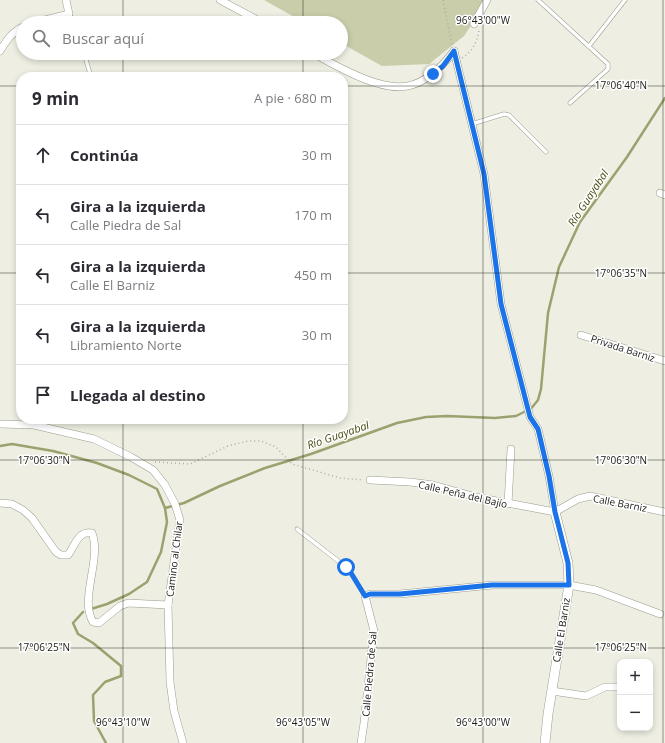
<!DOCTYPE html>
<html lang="es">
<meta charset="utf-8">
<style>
body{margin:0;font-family:"Open Sans",sans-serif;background:#f2f2f3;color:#2b2b33}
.controls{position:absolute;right:12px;bottom:12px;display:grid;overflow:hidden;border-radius:8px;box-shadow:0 2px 6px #0003}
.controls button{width:36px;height:36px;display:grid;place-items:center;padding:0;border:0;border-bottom:1px solid #e1e1e2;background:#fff;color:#2b2b33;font:20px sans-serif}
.stop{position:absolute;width:12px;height:12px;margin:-9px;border:3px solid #1a73e8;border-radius:50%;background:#fff}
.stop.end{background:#1a73e8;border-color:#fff;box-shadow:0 1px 4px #0008}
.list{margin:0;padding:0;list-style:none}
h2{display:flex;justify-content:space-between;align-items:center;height:52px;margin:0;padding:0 16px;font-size:17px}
h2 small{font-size:13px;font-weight:400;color:#7c7c81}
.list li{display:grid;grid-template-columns:26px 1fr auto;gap:12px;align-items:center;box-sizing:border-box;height:60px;padding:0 16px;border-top:1px solid #e1e1e2}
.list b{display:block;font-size:15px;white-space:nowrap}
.list p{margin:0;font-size:13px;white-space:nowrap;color:#7c7c81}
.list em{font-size:13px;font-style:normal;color:#7c7c81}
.icon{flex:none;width:22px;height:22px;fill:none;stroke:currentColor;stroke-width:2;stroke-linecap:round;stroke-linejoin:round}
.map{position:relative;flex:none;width:665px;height:743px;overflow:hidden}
.search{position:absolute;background:#fff;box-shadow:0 2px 6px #0003;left:16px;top:16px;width:332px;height:44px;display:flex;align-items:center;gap:10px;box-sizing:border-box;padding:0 14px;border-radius:22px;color:#7c7c81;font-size:15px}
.panel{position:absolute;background:#fff;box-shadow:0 2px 6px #0003;left:16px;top:72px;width:332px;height:352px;border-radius:16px}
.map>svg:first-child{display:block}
</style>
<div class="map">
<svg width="665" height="743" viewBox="0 0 665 743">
<rect width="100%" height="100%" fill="#eeefe2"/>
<path fill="#c9cda9" d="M264,0H488L464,36L429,64L382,66L341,43V23H305Z"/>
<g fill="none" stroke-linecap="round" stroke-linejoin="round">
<g stroke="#9ca16f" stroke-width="2.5">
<path d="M530,410L538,400L541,389L548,313L559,267L580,222L627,157L665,98"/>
<path d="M0,446L12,444L53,451L97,463L129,475L157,489L165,508L167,522L161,552L147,582L129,594L107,604L91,609"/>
<path d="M165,508L184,503L220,486L265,468L311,454L397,423L426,417L447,416L495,418L516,416L524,412"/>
<path d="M83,612L73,623L78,634L93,643L121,666V676L105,682L93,695L94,721L106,743"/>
</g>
<defs>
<g id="service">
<path d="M538,0L608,64V69L570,103"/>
<path d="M69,14L73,23"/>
<path d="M589,46L625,0"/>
<path d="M84,53L91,77"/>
<path d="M472,124L504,114L509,115L546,152"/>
<path d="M297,529L346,567L351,573L365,596"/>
</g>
<g id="minor">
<path d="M220,0L263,23"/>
<path d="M33,23L69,14L66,0"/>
<path d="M474,24L487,0"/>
<path d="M0,51C6,41 12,32 23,27"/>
<path d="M454,51L484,174L501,304L530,417L538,429L549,476L555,512"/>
<path d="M313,53C325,60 338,67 351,73C397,95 422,93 454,51"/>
<path d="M660,193L665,195"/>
<path d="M581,335L665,361"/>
<path d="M0,424L34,425L94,439L131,457L153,470L165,485L175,504L180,520L168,605L170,682L174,711L183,743"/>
<path d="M370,480L410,482L433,485L476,497L555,512"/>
<path d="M0,503L12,504L23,510L32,518L56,552L61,555H68C75,546 78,530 92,533C102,559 79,599 93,622L99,623L120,606L128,603L168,605"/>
<path d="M508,504L511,449"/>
<path d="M555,512L578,499L590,496L665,512"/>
<path d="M552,691L586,696L605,687H620"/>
<path d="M361,743L364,723L374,631L365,596L370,594H400L493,585H569L596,590L660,614"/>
</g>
<path id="tertiary" d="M545,743L548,714L569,585L568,563L555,512"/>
</defs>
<use href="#service" stroke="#9a9c8f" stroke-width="4.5"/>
<use href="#minor" stroke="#9a9c8f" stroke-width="8"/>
<use href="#tertiary" stroke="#9a9c8f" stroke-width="10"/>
<g stroke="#acada2" stroke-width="1.5" stroke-dasharray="1 3" stroke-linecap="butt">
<path d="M443,0L452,44"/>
<path d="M462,58C473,51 477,42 479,30"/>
<path d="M155,462L190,464L228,446L248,441H261L276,447L292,464L340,478L363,480"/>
</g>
<use href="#service" stroke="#fff" stroke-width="3.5"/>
<use href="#minor" stroke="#fff" stroke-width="7"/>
<use href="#tertiary" stroke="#fff" stroke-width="9"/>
</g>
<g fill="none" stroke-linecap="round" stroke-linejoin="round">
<path stroke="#1a73e8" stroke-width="5" d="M346,567L351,573L365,596L370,594H400L492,585H569L568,563L555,512L549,476L538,429L530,417L501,304L484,174L454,51L443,66L433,74"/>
</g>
<path fill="none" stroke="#191a15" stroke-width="1" stroke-opacity="0.45" d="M123,0V23M303,0V23M483,0V743M663,0V743M123,53V77M303,53V77M0,86H21M343,86H665M0,273H21M343,273H665M123,419V743M303,419V743M0,460H665M0,648H665"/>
<g text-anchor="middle" stroke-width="3" stroke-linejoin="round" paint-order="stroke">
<g font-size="10" fill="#191a15" stroke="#fff">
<text transform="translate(623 348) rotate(18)" y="4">Privada Barniz</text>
<text transform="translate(463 494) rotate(13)" y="4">Calle Peña del Bajío</text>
<text transform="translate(620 503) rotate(11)" y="4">Calle Barniz</text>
<text transform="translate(174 559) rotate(-83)" y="4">Camino al Chilar</text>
<text transform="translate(561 630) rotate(-81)" y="4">Calle El Barniz</text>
<text transform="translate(369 674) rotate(-85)" y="4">Calle Piedra de Sal</text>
</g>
<g font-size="11" font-style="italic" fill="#494c10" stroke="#fff">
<text transform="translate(588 198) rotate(-57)" y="4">Río Guayabal</text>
<text transform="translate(338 435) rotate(-19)" y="4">Río Guayabal</text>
</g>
</g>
<g font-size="10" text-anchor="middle" fill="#191a15" stroke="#fff" stroke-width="3" stroke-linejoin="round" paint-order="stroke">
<text x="483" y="24">96°43'00"W</text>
<text x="621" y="89">17°06'40"N</text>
<text x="621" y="277">17°06'35"N</text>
<text x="44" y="464">17°06'30"N</text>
<text x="621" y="464">17°06'30"N</text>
<text x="44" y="651">17°06'25"N</text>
<text x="621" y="651">17°06'25"N</text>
<text x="123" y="726">96°43'10"W</text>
<text x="303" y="726">96°43'05"W</text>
<text x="483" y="726">96°43'00"W</text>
</g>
</svg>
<div class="controls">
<button>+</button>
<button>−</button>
</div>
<div class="stop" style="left:346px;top:567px"></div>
<div class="stop end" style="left:433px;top:74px"></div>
<div class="search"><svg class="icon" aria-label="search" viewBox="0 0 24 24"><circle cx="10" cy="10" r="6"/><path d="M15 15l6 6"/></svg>Buscar aquí</div>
<section class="panel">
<h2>9 min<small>A pie · 680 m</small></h2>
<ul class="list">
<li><svg class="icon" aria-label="ahead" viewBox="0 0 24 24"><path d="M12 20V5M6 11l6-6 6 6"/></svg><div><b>Continúa</b></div><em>30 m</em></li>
<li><svg class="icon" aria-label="left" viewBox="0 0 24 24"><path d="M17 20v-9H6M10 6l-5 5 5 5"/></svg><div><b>Gira a la izquierda</b><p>Calle Piedra de Sal</p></div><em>170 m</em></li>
<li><svg class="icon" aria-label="left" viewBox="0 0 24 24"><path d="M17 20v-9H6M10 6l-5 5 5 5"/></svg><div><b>Gira a la izquierda</b><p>Calle El Barniz</p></div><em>450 m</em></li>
<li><svg class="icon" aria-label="left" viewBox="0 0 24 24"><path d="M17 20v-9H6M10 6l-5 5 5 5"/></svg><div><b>Gira a la izquierda</b><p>Libramiento Norte</p></div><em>30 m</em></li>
<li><svg class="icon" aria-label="arrive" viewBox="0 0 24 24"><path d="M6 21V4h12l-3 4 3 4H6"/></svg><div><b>Llegada al destino</b></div></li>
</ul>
</section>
</div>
